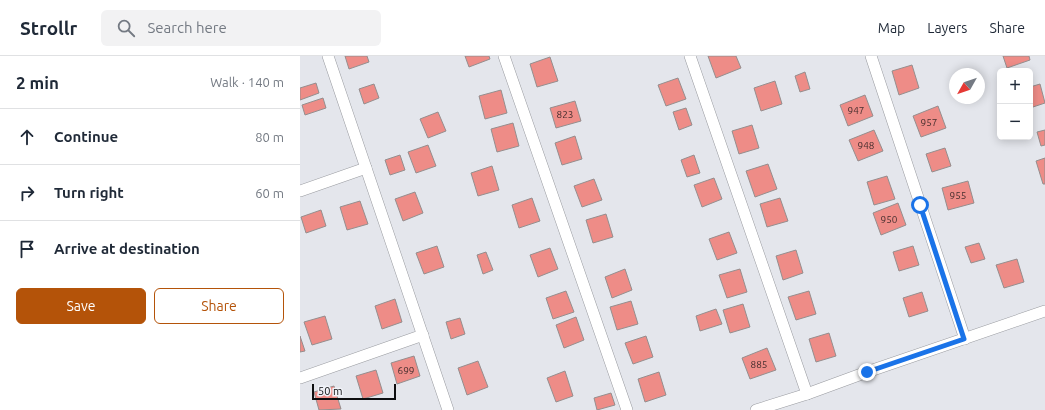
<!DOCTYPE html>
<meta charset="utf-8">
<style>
body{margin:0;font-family:Ubuntu,sans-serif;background:#f2f2f3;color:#1f2937}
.controls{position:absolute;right:12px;top:12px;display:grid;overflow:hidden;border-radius:6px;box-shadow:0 2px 10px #0003}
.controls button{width:36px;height:36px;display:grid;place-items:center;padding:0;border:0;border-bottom:1px solid #e0e1e3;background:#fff;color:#1f2937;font:20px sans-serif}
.compass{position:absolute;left:649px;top:12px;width:36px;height:36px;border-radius:50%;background:#fff;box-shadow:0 2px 10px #0003;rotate:230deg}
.scale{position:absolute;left:12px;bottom:10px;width:84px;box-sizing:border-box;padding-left:4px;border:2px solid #0d0e10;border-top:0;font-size:11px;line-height:14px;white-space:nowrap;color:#0d0e10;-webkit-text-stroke:3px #f1f3f9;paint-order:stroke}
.stop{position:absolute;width:12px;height:12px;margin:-9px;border:3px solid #1a73e8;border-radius:50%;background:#fff}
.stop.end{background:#1a73e8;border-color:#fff;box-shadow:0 1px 4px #0008}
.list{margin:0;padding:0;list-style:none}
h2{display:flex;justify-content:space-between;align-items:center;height:52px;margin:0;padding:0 16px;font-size:17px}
h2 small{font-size:13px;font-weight:400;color:#747a83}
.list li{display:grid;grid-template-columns:26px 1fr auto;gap:12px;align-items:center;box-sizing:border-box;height:56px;padding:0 16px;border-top:1px solid #e0e1e3}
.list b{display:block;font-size:15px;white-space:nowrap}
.list em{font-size:13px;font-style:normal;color:#747a83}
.actions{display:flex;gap:8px;padding:12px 16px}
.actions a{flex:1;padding:9px 0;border:1px solid #b45309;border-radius:6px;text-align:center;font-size:14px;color:#b45309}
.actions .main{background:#b45309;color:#fff}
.icon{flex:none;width:22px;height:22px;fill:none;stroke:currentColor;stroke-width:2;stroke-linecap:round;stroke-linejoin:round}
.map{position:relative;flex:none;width:745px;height:354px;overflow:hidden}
header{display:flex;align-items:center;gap:24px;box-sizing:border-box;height:56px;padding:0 20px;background:#fff;border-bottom:1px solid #e0e1e3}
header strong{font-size:19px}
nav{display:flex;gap:22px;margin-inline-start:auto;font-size:14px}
.search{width:280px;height:36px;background:#f2f2f3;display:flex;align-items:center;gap:10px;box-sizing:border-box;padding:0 14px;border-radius:6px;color:#747a83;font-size:15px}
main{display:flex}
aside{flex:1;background:#fff}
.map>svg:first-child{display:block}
</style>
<header>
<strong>Strollr</strong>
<div class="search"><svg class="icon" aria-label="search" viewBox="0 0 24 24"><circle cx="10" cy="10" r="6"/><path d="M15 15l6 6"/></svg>Search here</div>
<nav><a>Map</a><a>Layers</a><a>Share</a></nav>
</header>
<main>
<aside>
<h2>2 min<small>Walk · 140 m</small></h2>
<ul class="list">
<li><svg class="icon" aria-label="ahead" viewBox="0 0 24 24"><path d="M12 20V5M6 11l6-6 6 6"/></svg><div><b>Continue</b></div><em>80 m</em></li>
<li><svg class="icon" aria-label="right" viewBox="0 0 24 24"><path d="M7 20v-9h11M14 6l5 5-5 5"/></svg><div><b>Turn right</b></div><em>60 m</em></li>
<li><svg class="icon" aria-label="arrive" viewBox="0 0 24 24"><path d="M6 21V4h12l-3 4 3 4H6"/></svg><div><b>Arrive at destination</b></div></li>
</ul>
<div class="actions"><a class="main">Save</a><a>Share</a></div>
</aside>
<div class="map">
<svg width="745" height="354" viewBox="0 0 745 354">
<rect width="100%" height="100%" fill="#e4e6ec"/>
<g fill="#ee8c87" stroke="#958e8e">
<path d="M45,0H67L69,6L49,13Z"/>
<path d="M165,0H189L190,3L169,11Z"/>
<path d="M408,0H436L441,12L416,22Z"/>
<path d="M703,0H729L730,4L707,12Z"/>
<path d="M250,1L258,25L237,31L230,8Z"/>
<path d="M612,9L619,32L599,39L592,15Z"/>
<path d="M505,16L510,33L500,36L495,20Z"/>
<path d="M378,22L386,43L366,50L358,29Z"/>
<path d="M475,25L482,48L461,55L454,32Z"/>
<path d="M16,27L19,37L0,44V32Z"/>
<path d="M74,28L79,42L64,48L59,33Z"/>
<path d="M740,28L745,47L730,52V31Z"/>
<path d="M201,34L207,57L185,63L179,40Z"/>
<path d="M565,39L573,60L548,70L540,49Z"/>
<path d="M23,42L26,52L5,59L2,49Z"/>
<path d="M275,45L281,65L256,72L250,52Z"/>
<path d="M638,50L646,72L621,81L613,60Z"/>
<path d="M386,52L392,69L379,74L373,56Z"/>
<path d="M138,56L146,75L128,82L120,63Z"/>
<path d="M213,67L219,90L197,96L191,73Z"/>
<path d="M452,69L459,92L439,98L432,75Z"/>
<path d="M574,74L583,95L558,105L549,84Z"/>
<path d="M745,74V89L741,90L737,76Z"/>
<path d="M275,80L282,103L262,109L255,87Z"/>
<path d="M128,89L136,110L116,117L108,96Z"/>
<path d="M645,92L651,110L632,116L626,98Z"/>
<path d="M100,99L105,114L90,119L85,104Z"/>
<path d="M394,99L400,117L387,121L381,104Z"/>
<path d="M745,102V128H743L736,105Z"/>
<path d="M468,108L477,133L455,141L446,115Z"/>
<path d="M192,110L199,134L178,140L171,117Z"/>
<path d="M587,120L595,143L574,149L567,126Z"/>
<path d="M414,122L422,143L402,151L394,129Z"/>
<path d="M294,123L302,144L282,151L274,130Z"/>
<path d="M668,125L674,147L648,154L642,132Z"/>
<path d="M115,136L123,157L103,165L95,143Z"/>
<path d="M232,142L240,165L219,172L212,149Z"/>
<path d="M480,142L488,165L467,171L460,148Z"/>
<path d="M60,145L68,168L47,174L40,151Z"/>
<path d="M598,147L606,169L581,179L573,157Z"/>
<path d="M21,154L26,170L6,177L1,161Z"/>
<path d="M306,158L313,181L293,187L286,164Z"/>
<path d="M429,176L437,197L417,204L409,183Z"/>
<path d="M679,187L685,203L671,207L665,191Z"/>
<path d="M137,190L144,211L124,218L116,197Z"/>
<path d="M613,190L619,209L599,215L593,196Z"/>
<path d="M250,192L258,213L238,221L230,199Z"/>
<path d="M496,194L503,217L483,224L476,200Z"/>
<path d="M186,196L193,214L183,218L177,199Z"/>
<path d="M717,203L724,226L704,232L696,209Z"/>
<path d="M325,213L332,234L312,242L305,221Z"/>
<path d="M440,213L447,236L427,242L419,219Z"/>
<path d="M266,235L274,256L253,263L246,242Z"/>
<path d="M509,235L516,258L496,264L488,241Z"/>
<path d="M622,236L628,255L609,261L603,242Z"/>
<path d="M95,243L102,266L82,273L75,250Z"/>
<path d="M331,245L338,268L317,274L310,251Z"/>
<path d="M443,248L450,271L430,277L423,254Z"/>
<path d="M416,253L422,268L400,275L396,260Z"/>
<path d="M25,260L32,283L12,289L4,266Z"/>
<path d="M276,261L284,284L264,292L256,269Z"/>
<path d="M160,262L165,278L151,283L146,266Z"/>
<path d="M529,277L536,300L516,306L509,283Z"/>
<path d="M0,280L5,295L0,296Z"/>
<path d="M346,280L353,301L333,308L325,287Z"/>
<path d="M467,292L476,314L450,323L442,302Z"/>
<path d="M114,300L120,320L97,328L91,307Z"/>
<path d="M178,305L188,331L167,339L158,312Z"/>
<path d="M76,314L83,337L63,343L56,320Z"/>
<path d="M265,315L273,340L256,346L247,322Z"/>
<path d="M359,316L366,339L345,346L338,323Z"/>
<path d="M34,330L41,353L19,354L14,336Z"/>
<path d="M311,337L315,349L297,354L294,342Z"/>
</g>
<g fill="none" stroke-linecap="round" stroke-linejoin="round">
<defs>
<g id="street">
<path d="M28,0L148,354"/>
<path d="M204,0L327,354"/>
<path d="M390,0L507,338"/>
<path d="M571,0L665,283"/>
<path d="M0,135L66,112"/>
<path d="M0,322L123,279"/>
<path d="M456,354L507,338L567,316L745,255"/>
</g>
</defs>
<use href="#street" stroke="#999ba0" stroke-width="12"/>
<use href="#street" stroke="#fff" stroke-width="11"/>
</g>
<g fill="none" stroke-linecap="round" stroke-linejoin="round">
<path stroke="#1a73e8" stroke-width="5" d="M567,316L664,283L620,149"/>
</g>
<g text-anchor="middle" stroke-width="3" stroke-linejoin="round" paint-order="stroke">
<g font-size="10" fill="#452e2e">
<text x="556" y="58">947</text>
<text x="265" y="62">823</text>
<text x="629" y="70">957</text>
<text x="566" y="93">948</text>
<text x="658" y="143">955</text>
<text x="589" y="167">950</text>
<text x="459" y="312">885</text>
<text x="106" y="318">699</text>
</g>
</g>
</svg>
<div class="controls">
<button>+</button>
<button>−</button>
</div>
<svg class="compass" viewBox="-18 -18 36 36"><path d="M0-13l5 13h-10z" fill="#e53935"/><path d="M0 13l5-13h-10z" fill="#747a83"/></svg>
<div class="scale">50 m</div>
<div class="stop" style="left:620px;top:149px"></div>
<div class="stop end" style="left:567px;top:316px"></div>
</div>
</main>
